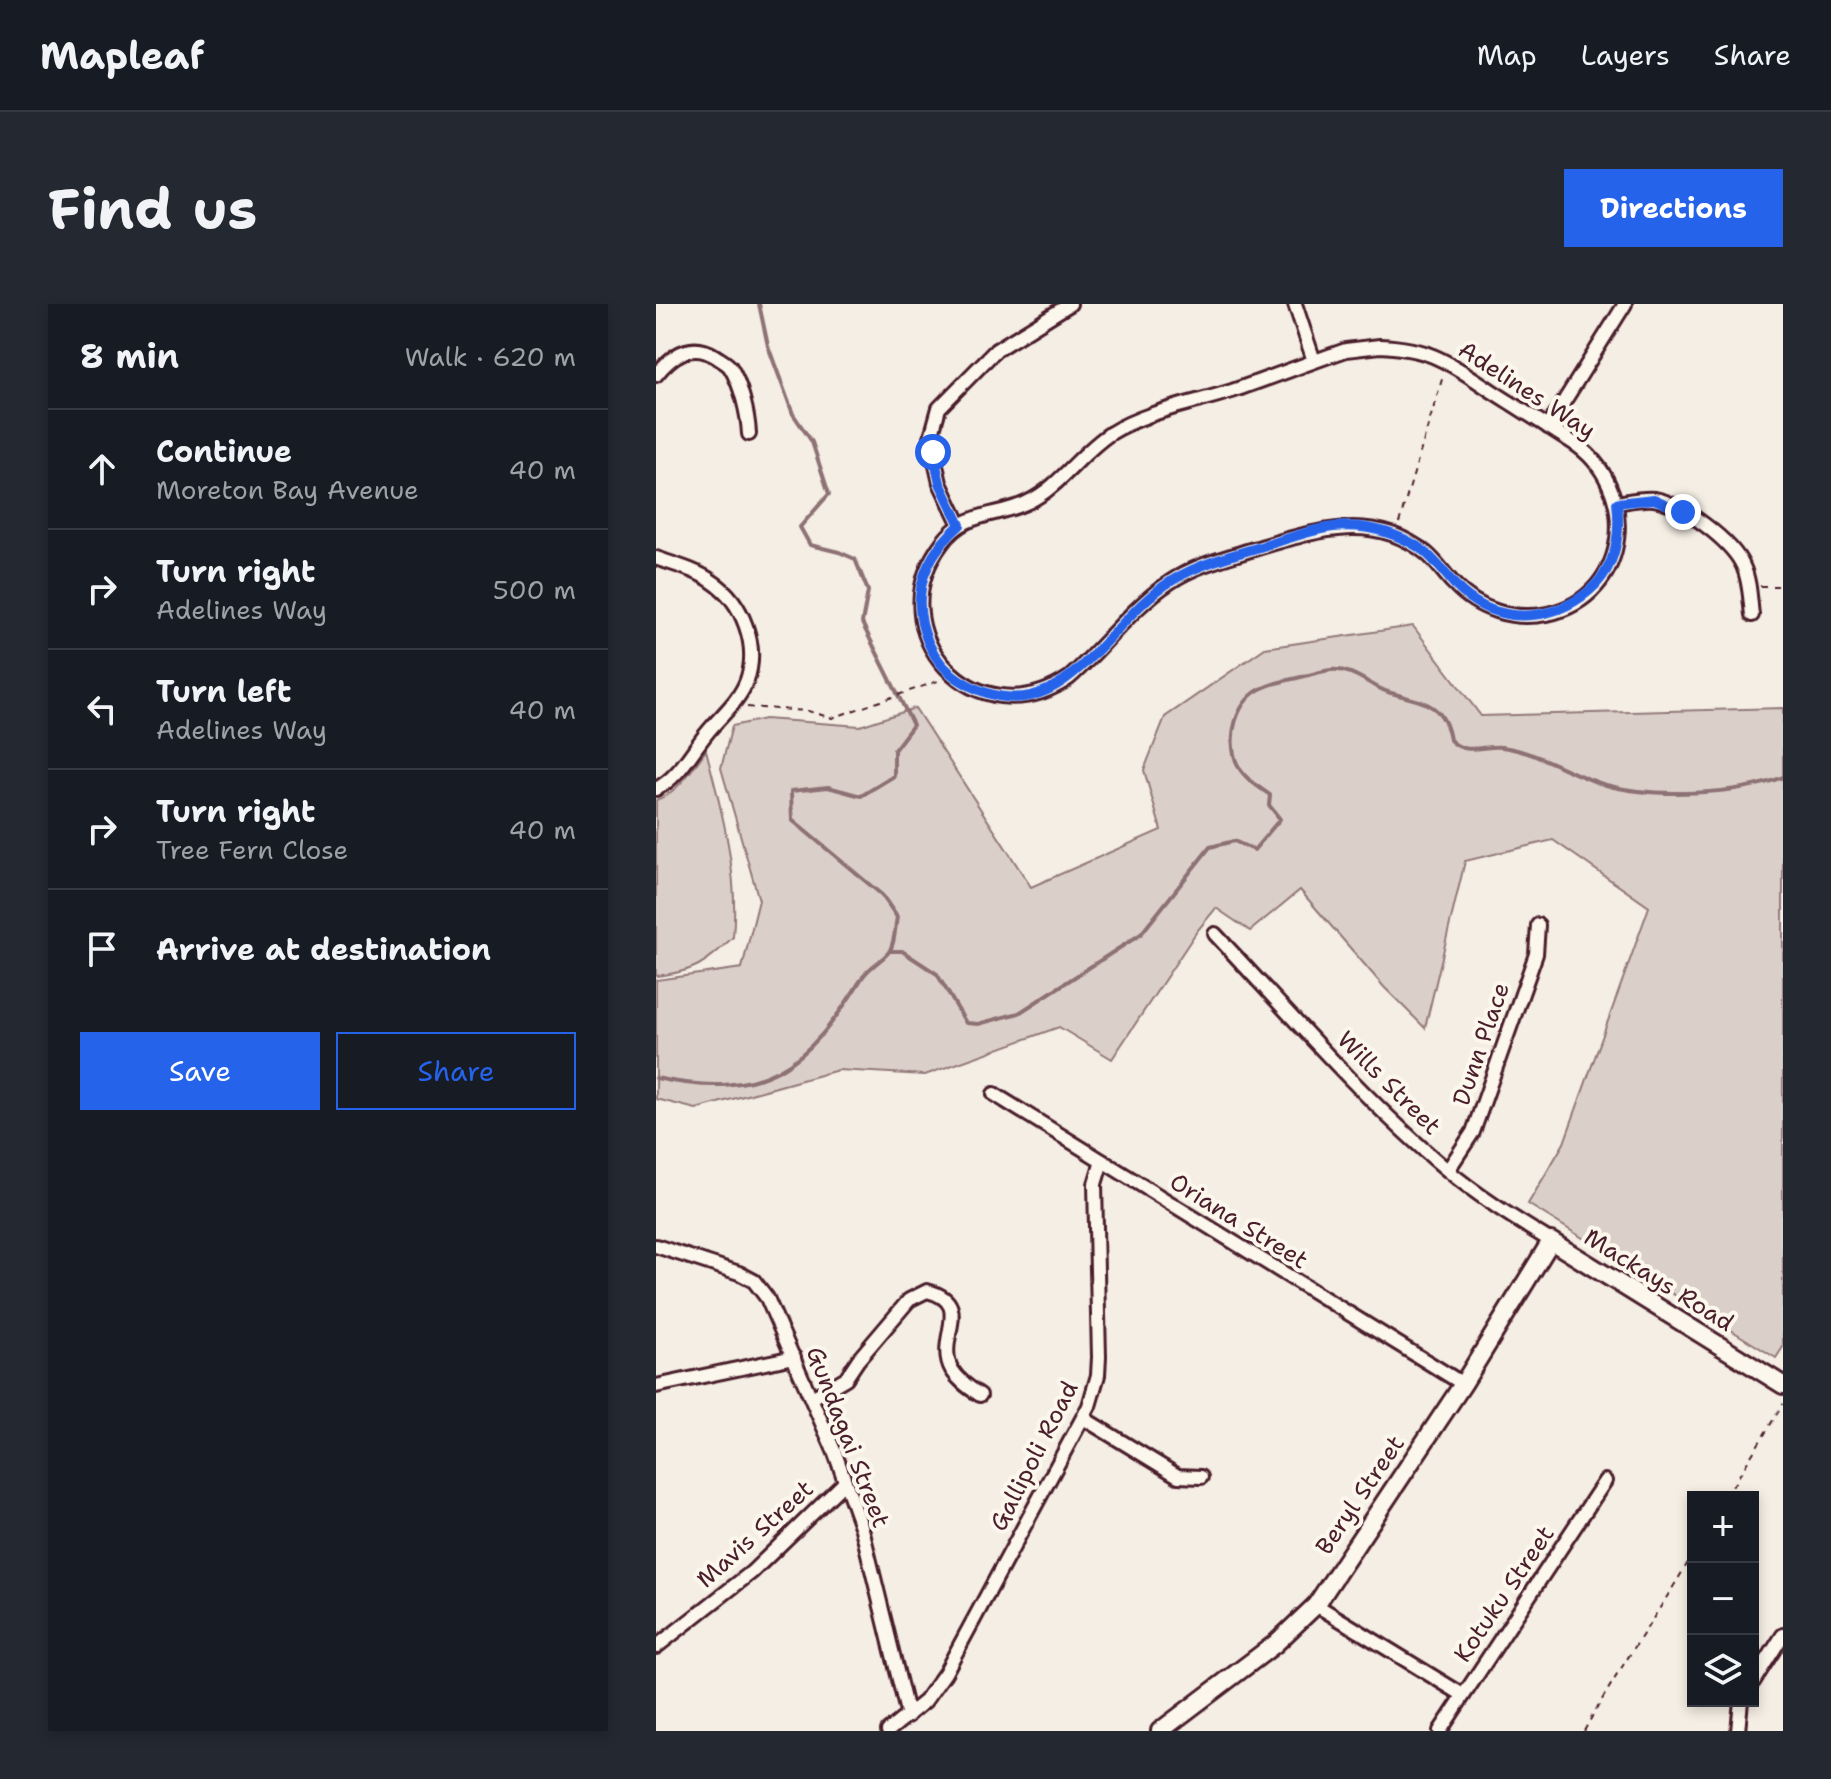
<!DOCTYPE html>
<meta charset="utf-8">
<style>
body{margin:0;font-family:"Shantell Sans",sans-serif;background:#242831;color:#f1f3f6}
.controls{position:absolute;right:24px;bottom:24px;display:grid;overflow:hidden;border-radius:0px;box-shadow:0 4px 12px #0003}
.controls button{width:72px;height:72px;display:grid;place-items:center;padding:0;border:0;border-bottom:2px solid #363941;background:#171b24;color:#f1f3f6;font:40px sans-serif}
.stop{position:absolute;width:24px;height:24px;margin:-18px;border:6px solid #2563eb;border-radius:50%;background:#fff}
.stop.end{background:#2563eb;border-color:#fff;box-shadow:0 2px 8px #0008}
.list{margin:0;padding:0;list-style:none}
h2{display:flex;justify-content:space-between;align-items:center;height:104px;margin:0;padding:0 32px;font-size:34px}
h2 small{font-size:26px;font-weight:400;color:#9ea1a6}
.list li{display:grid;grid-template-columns:52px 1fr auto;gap:24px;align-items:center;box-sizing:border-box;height:120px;padding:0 32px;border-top:2px solid #363941}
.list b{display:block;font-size:30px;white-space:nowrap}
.list p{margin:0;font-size:26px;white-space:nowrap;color:#9ea1a6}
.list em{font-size:26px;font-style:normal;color:#9ea1a6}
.actions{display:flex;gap:16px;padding:24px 32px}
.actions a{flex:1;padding:18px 0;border:2px solid #2563eb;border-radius:0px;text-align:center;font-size:28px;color:#2563eb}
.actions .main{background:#2563eb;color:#fff}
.icon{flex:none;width:44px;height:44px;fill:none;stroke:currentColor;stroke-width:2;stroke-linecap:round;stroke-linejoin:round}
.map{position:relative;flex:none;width:1127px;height:1427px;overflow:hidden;border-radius:0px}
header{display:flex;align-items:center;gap:48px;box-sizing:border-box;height:112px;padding:0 40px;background:#171b24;border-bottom:2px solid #363941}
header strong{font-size:38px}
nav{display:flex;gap:44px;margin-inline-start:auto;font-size:28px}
.intro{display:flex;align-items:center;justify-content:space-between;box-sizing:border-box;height:192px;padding:0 48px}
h1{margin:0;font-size:56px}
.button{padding:20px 36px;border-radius:0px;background:#2563eb;color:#fff;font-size:28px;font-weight:700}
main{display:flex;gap:48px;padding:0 48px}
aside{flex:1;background:#171b24;border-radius:0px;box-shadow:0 4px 12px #0003}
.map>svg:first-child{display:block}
</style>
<header>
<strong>Mapleaf</strong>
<nav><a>Map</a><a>Layers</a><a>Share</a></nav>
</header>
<div class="intro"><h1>Find us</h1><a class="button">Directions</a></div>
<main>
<aside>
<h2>8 min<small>Walk · 620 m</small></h2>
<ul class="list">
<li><svg class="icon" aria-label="ahead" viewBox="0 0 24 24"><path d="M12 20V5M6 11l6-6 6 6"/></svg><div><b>Continue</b><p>Moreton Bay Avenue</p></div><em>40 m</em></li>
<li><svg class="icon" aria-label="right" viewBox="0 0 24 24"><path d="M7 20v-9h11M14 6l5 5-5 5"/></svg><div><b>Turn right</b><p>Adelines Way</p></div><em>500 m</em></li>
<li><svg class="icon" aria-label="left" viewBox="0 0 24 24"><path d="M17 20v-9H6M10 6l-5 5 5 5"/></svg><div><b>Turn left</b><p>Adelines Way</p></div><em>40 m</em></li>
<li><svg class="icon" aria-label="right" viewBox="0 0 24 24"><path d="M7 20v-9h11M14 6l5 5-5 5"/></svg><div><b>Turn right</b><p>Tree Fern Close</p></div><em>40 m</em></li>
<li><svg class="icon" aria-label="arrive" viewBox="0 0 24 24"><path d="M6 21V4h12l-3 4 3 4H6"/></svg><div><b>Arrive at destination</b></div></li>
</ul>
<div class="actions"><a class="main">Save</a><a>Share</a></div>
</aside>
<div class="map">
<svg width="1127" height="1427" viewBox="0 0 1127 1427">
<rect width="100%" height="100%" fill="#f4eee4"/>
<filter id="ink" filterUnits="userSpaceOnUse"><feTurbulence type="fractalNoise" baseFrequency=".0125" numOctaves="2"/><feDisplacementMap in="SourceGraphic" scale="16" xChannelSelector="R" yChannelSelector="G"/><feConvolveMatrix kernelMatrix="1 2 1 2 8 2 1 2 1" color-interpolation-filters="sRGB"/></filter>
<g filter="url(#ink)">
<g fill="#dbd0c9" stroke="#92787a" stroke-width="2">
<path d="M757,322L825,412L1127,404V1043L1120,1054L872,900L908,839L993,603L897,536L809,557L769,724L728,683L644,586L594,627L560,604L541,627L456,755L403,723L269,771L182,766L40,805L0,795V676L86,664L103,596L65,464L76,422L109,415L204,422L259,404L375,583L505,526L488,466L509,413L609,344Z"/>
<path d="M50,446C66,507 83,570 77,633C48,660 41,667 0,672V496C21,490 38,463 50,446Z"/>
</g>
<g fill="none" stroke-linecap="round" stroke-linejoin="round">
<g stroke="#8d7174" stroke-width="4">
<path d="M234,647H246L281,670L310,719L322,720L363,709L485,630L554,543L578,537L598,546L624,515L613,501L614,491C603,483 589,475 582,462C569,435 580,394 609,383C620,378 633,376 645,373C654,371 665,367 675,366C697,364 712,381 732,388C763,398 788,396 794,436C810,452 827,441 846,443C883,448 915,471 950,481C997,494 1082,491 1127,473"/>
<path d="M0,774C109,797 150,764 206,674C213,663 224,658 232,649C239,641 239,623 241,613L226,591L136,516L135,487L172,483L205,492L238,472V446L257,421L206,319L212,287L199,255L183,248L154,241L144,223L173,190L156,138L137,110L112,42L103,0"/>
</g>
<defs>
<g id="minor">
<path d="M639,0L658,57"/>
<path d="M724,42C742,43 760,45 777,52C799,61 819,76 839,89C864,105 890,121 916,138C984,181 977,292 891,310C857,317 822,306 798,280C788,270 781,258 770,249C716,206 656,228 598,245C569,254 539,261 514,278C476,303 447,344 413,374C321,437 219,328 286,239C310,206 340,214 372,198C404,183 425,148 455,129C488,108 538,99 576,87C614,74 652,59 690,46Z"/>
<path d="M0,71C15,52 35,37 59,52C63,55 71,59 74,63C85,80 92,110 93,130"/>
<path d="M892,123L969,0"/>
<path d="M961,199C973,197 986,194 998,195C1025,199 1076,237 1087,262C1094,277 1094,295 1096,311"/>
<path d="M304,221L284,179L277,148L275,133L283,104L340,46L414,0"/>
<path d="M0,254C19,261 41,266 57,278C87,298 103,342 91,376C83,398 63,413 50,430C34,450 23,473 0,485"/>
<path d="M559,630C634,710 706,794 790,865C822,892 859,915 895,937"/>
<path d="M338,790L807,1080"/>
<path d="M792,866L817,828L822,814L880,650L882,621"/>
<path d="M0,942L83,969L98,977L111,994L179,1149L206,1225L252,1412"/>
<path d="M0,1082L138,1053"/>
<path d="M156,1094L190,1074L202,1056L253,996L271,987C320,999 278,1035 296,1066C303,1077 313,1084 324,1091"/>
<path d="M427,1114L522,1172L545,1173"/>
<path d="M660,1301L807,1391"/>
<path d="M0,1343L96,1268L189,1178"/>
<path d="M1097,1378L1127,1331"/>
<path d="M232,1427L269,1397L289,1369L433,1102L442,1071L443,1053L439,880L446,857"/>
<path d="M784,1427L949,1177"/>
<path d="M1082,1427L1085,1397"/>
</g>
<path id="major" d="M504,1427L619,1340L660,1301L807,1080L895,937L1127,1081"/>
</defs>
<use href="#minor" stroke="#4a1f2b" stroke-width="18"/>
<use href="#major" stroke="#4a1f2b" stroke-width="22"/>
<g stroke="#4a1f2b" stroke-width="2" stroke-dasharray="6 6" stroke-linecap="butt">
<path d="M743,219L787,72"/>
<path d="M1104,282H1127"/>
<path d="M91,403L152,407L176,414L285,376"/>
<path d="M1070,1193L1127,1100"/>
<path d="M928,1427C962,1365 1002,1310 1037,1250"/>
</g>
<use href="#minor" stroke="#fbf7ec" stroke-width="12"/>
<use href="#major" stroke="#fbf7ec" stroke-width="16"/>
</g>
</g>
<g fill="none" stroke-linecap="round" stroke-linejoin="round" filter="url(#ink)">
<path stroke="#2563eb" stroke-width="10" d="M277,148L284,179L304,221C283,240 266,262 264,293C262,324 276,359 304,376C405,439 446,318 517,276C547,258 581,250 614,240C635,234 656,225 678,223C708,220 738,228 764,244C781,256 791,274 806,288C843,321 896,318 933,287C959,265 965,232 961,199L998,195L1027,208"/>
</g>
<g text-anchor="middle" stroke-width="8" stroke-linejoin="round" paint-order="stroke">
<g font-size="24" fill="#4a1f2b" stroke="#fbf7ec">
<text transform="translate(871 86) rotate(33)" y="8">Adelines Way</text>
<text transform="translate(825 740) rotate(-71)" y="8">Dunn Place</text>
<text transform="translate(733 779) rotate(45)" y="8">Wills Street</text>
<text transform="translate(583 917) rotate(32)" y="8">Oriana Street</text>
<text transform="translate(1003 976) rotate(32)" y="8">Mackays Road</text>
<text transform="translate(192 1133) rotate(69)" y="8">Gundagai Street</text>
<text transform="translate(378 1152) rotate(-63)" y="8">Gallipoli Road</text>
<text transform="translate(704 1191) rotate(-56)" y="8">Beryl Street</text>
<text transform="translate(99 1230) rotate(-42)" y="8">Mavis Street</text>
<text transform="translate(848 1290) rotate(-56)" y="8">Kotuku Street</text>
</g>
</g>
</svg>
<div class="controls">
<button>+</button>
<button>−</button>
<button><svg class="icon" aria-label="layers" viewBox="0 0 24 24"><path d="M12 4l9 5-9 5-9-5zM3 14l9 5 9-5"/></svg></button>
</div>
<div class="stop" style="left:277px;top:148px"></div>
<div class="stop end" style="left:1027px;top:208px"></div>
</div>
</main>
